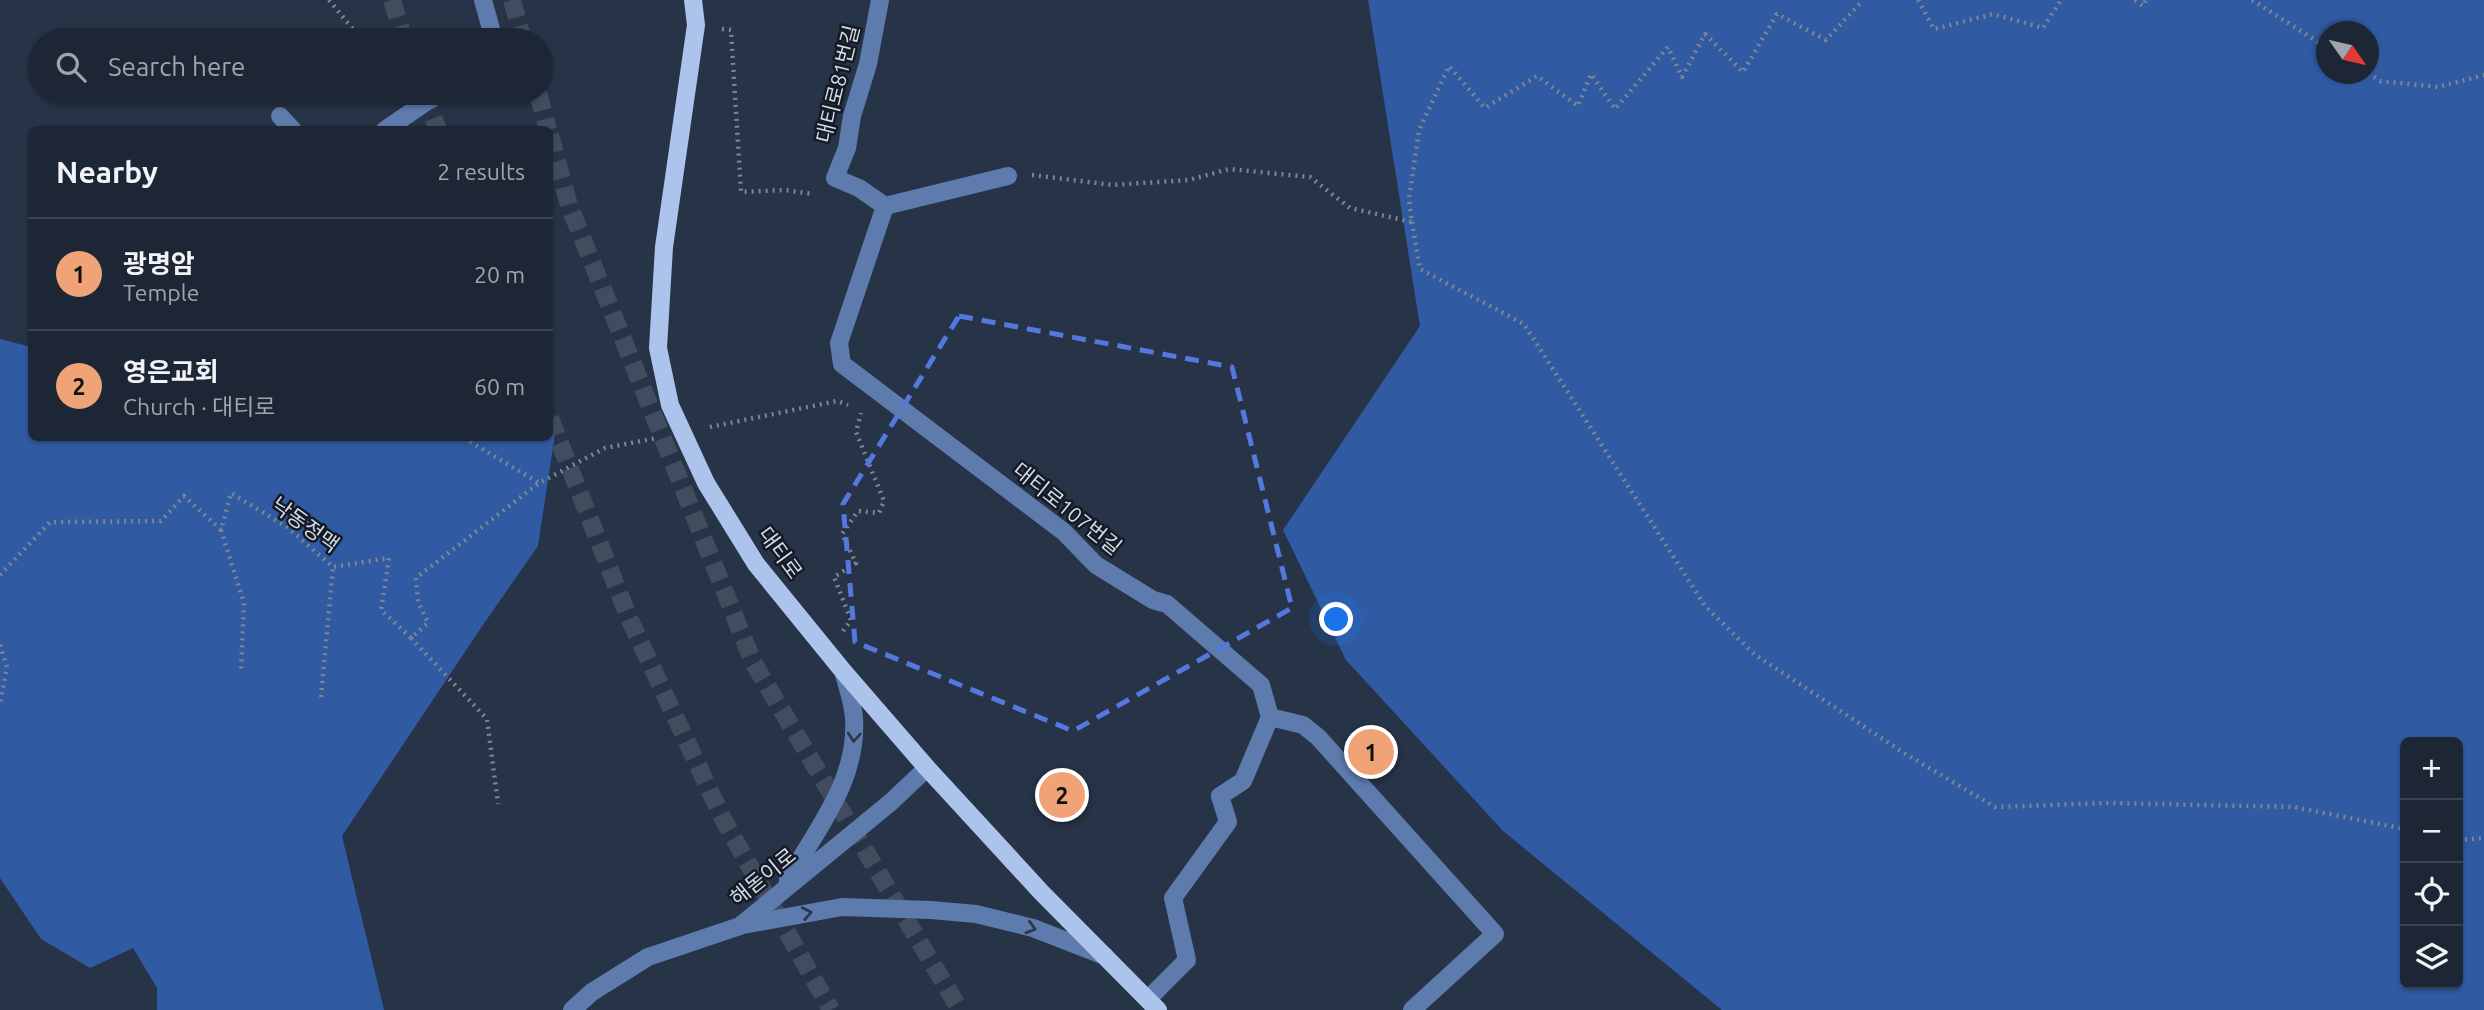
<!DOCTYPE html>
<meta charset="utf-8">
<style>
body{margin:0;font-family:Ubuntu,"Noto Sans KR",sans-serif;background:#252e3d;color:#f1f3f6}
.controls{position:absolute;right:21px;bottom:21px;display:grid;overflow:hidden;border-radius:10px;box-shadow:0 2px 5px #0004}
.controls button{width:63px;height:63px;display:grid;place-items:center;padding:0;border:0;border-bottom:2px solid #3b4350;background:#1d2635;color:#f1f3f6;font:35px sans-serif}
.compass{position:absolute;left:2316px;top:21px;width:63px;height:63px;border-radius:50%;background:#1d2635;box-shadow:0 2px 5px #0004;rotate:124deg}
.you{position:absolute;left:1337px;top:620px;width:24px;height:24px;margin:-18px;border:5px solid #fff;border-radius:50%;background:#1a73e8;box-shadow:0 0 0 10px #1a73e833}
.badge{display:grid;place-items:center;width:46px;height:46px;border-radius:50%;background:#efa377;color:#111;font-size:23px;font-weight:700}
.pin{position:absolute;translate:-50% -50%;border:4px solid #fff;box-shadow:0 2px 7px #0006}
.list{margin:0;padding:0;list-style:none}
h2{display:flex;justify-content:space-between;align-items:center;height:91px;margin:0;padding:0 28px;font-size:30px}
h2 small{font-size:23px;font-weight:400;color:#a0a5ad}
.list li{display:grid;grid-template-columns:46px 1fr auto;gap:21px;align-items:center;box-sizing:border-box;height:112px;padding:0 28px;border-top:2px solid #3b4350}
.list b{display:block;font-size:26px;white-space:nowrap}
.list p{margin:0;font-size:23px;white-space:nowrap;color:#a0a5ad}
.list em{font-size:23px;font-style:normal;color:#a0a5ad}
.icon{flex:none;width:38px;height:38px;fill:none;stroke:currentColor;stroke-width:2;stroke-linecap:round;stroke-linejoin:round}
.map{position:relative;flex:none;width:2484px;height:1010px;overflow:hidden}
.search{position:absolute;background:#1d2635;box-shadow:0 2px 5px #0004;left:28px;top:28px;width:525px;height:77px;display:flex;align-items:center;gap:18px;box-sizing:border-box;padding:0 24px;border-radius:38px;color:#a0a5ad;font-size:26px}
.panel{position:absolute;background:#1d2635;box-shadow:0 2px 5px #0004;left:28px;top:126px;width:525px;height:315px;border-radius:10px}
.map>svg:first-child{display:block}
</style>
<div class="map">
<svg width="2484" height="1010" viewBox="0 0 2484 1010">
<rect width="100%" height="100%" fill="#273347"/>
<g fill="#305aa2" fill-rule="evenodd">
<path d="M1368,0H2484V1010H1722L1503,831L1346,660L1283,530L1420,326ZM2326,32H2368V74H2326ZM2405,742H2458V984H2405Z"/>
<path d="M0,339L31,347L32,438H550V419L557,421L538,546L485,622L342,836L384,1010H157V988L133,948L90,968L41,939L0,878Z"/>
</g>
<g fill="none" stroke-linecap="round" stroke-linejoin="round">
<g stroke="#414c5f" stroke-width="18" stroke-dasharray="18 9" stroke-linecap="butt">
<path d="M392,0L404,40"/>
<path d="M512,0L523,40"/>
<path d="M424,93L438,130"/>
<path d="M538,93L548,130"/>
<path d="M550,135L569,205L753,662L960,1010"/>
<path d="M550,418L629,618L723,819L831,1010"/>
</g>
<g stroke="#7c8696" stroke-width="4.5" stroke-dasharray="2 5" stroke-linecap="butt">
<path d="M329,0L361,39L359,40"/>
<path d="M1918,0L1934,29L1993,14L2043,28L2061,0"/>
<path d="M2135,0L2143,6L2146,0"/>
<path d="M2252,0L2326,47"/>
<path d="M722,29L731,30L741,192L785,190L813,194"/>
<path d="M2368,73L2380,81L2438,87L2484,75"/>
<path d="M1032,175L1112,185L1189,180L1229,169L1310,177L1350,208L1412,222L1409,199L1419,130L1449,66L1485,108L1537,76L1578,106L1591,74L1615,109L1668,47L1682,77L1705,34L1743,72L1777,14L1826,40L1863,0"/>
<path d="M1412,222L1420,269L1524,324L1705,606L1754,654L1904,753L1995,807L2110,803L2294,807L2405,829"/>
<path d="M710,427L837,401L848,405"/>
<path d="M464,438L539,483"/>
<path d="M221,530L244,603L241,670"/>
<path d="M0,575L50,522L161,521L184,496L221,530L231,493L287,527L333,567L389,558L381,610L411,638L428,623L418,602L416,578L539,483L605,448L657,438"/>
<path d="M843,631L851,620L834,577L856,563L842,534L858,511L879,513L884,501L856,432L861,413"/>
<path d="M411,638L487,719L498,804"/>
<path d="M0,645L7,667L0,703"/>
<path d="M321,697L333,567"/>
<path d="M2458,840L2484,838"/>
</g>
<g stroke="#5e7bad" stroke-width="18">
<path d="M483,0L494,40"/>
<path d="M880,0L868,64L852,116L847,148L835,178L859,188L885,206L1008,176"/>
<path d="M280,116L293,130"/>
<path d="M385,130L439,93"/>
<path d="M885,206L839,343L842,364L1064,532L1096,565L1153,600L1167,604L1261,685L1270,717L1303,725L1318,737L1495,934L1412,1010"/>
<path d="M788,880C817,828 858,781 854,718C853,702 847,686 843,671"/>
<path d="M743,925L842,907L931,910L976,914L1033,928L1105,956"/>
<path d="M1148,999L1187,960L1173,898L1228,822L1220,796L1243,781L1270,717"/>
<path d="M572,1010L592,992L648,957L740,926L891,802L927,768"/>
</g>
<path stroke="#acc4ec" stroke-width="18" d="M693,0L696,25L664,247L658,348L670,405L706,483L756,564L843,671L927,768L1042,893L1158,1010"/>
</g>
<defs><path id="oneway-chevron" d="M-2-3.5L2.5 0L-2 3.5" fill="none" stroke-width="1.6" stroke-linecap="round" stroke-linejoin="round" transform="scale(1.75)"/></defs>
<g stroke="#2b384d">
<use href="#oneway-chevron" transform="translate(854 737) rotate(94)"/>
<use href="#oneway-chevron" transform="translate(807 913) rotate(-11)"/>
<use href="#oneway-chevron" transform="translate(1031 928) rotate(17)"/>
</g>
<path fill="none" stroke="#5478dd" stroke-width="5" stroke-dasharray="14 9" stroke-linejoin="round" d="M959,316L1232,367L1292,608L1073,731L855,642L843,504Z"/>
<g text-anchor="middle" stroke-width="5" stroke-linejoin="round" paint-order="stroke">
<g font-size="21" fill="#d3dbe8" stroke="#151b24">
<text transform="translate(838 84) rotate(-76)" y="7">대티로81번길</text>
<text transform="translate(1067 509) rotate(39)" y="7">대티로107번길</text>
<text transform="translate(305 525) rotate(36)" y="7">낙동정맥</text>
<text transform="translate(780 553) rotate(54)" y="7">대티로</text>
<text transform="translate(763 877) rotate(-39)" y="7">해돋이로</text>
</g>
</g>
</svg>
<div class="controls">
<button>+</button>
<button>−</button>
<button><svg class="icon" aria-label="locate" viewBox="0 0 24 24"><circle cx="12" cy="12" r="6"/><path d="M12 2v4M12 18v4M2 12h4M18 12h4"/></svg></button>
<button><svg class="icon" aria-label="layers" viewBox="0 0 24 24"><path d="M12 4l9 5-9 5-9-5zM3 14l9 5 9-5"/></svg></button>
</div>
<svg class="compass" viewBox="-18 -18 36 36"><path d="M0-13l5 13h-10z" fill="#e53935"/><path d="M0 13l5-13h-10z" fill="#a0a5ad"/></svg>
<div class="you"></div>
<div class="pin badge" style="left:1371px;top:752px">1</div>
<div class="pin badge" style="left:1062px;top:795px">2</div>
<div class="search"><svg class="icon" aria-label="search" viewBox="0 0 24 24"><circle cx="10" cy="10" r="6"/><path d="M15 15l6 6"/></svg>Search here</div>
<section class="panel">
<h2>Nearby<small>2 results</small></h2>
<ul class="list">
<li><span class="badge">1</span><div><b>광명암</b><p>Temple</p></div><em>20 m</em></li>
<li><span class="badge">2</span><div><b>영은교회</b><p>Church · 대티로</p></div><em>60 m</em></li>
</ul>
</section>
</div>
